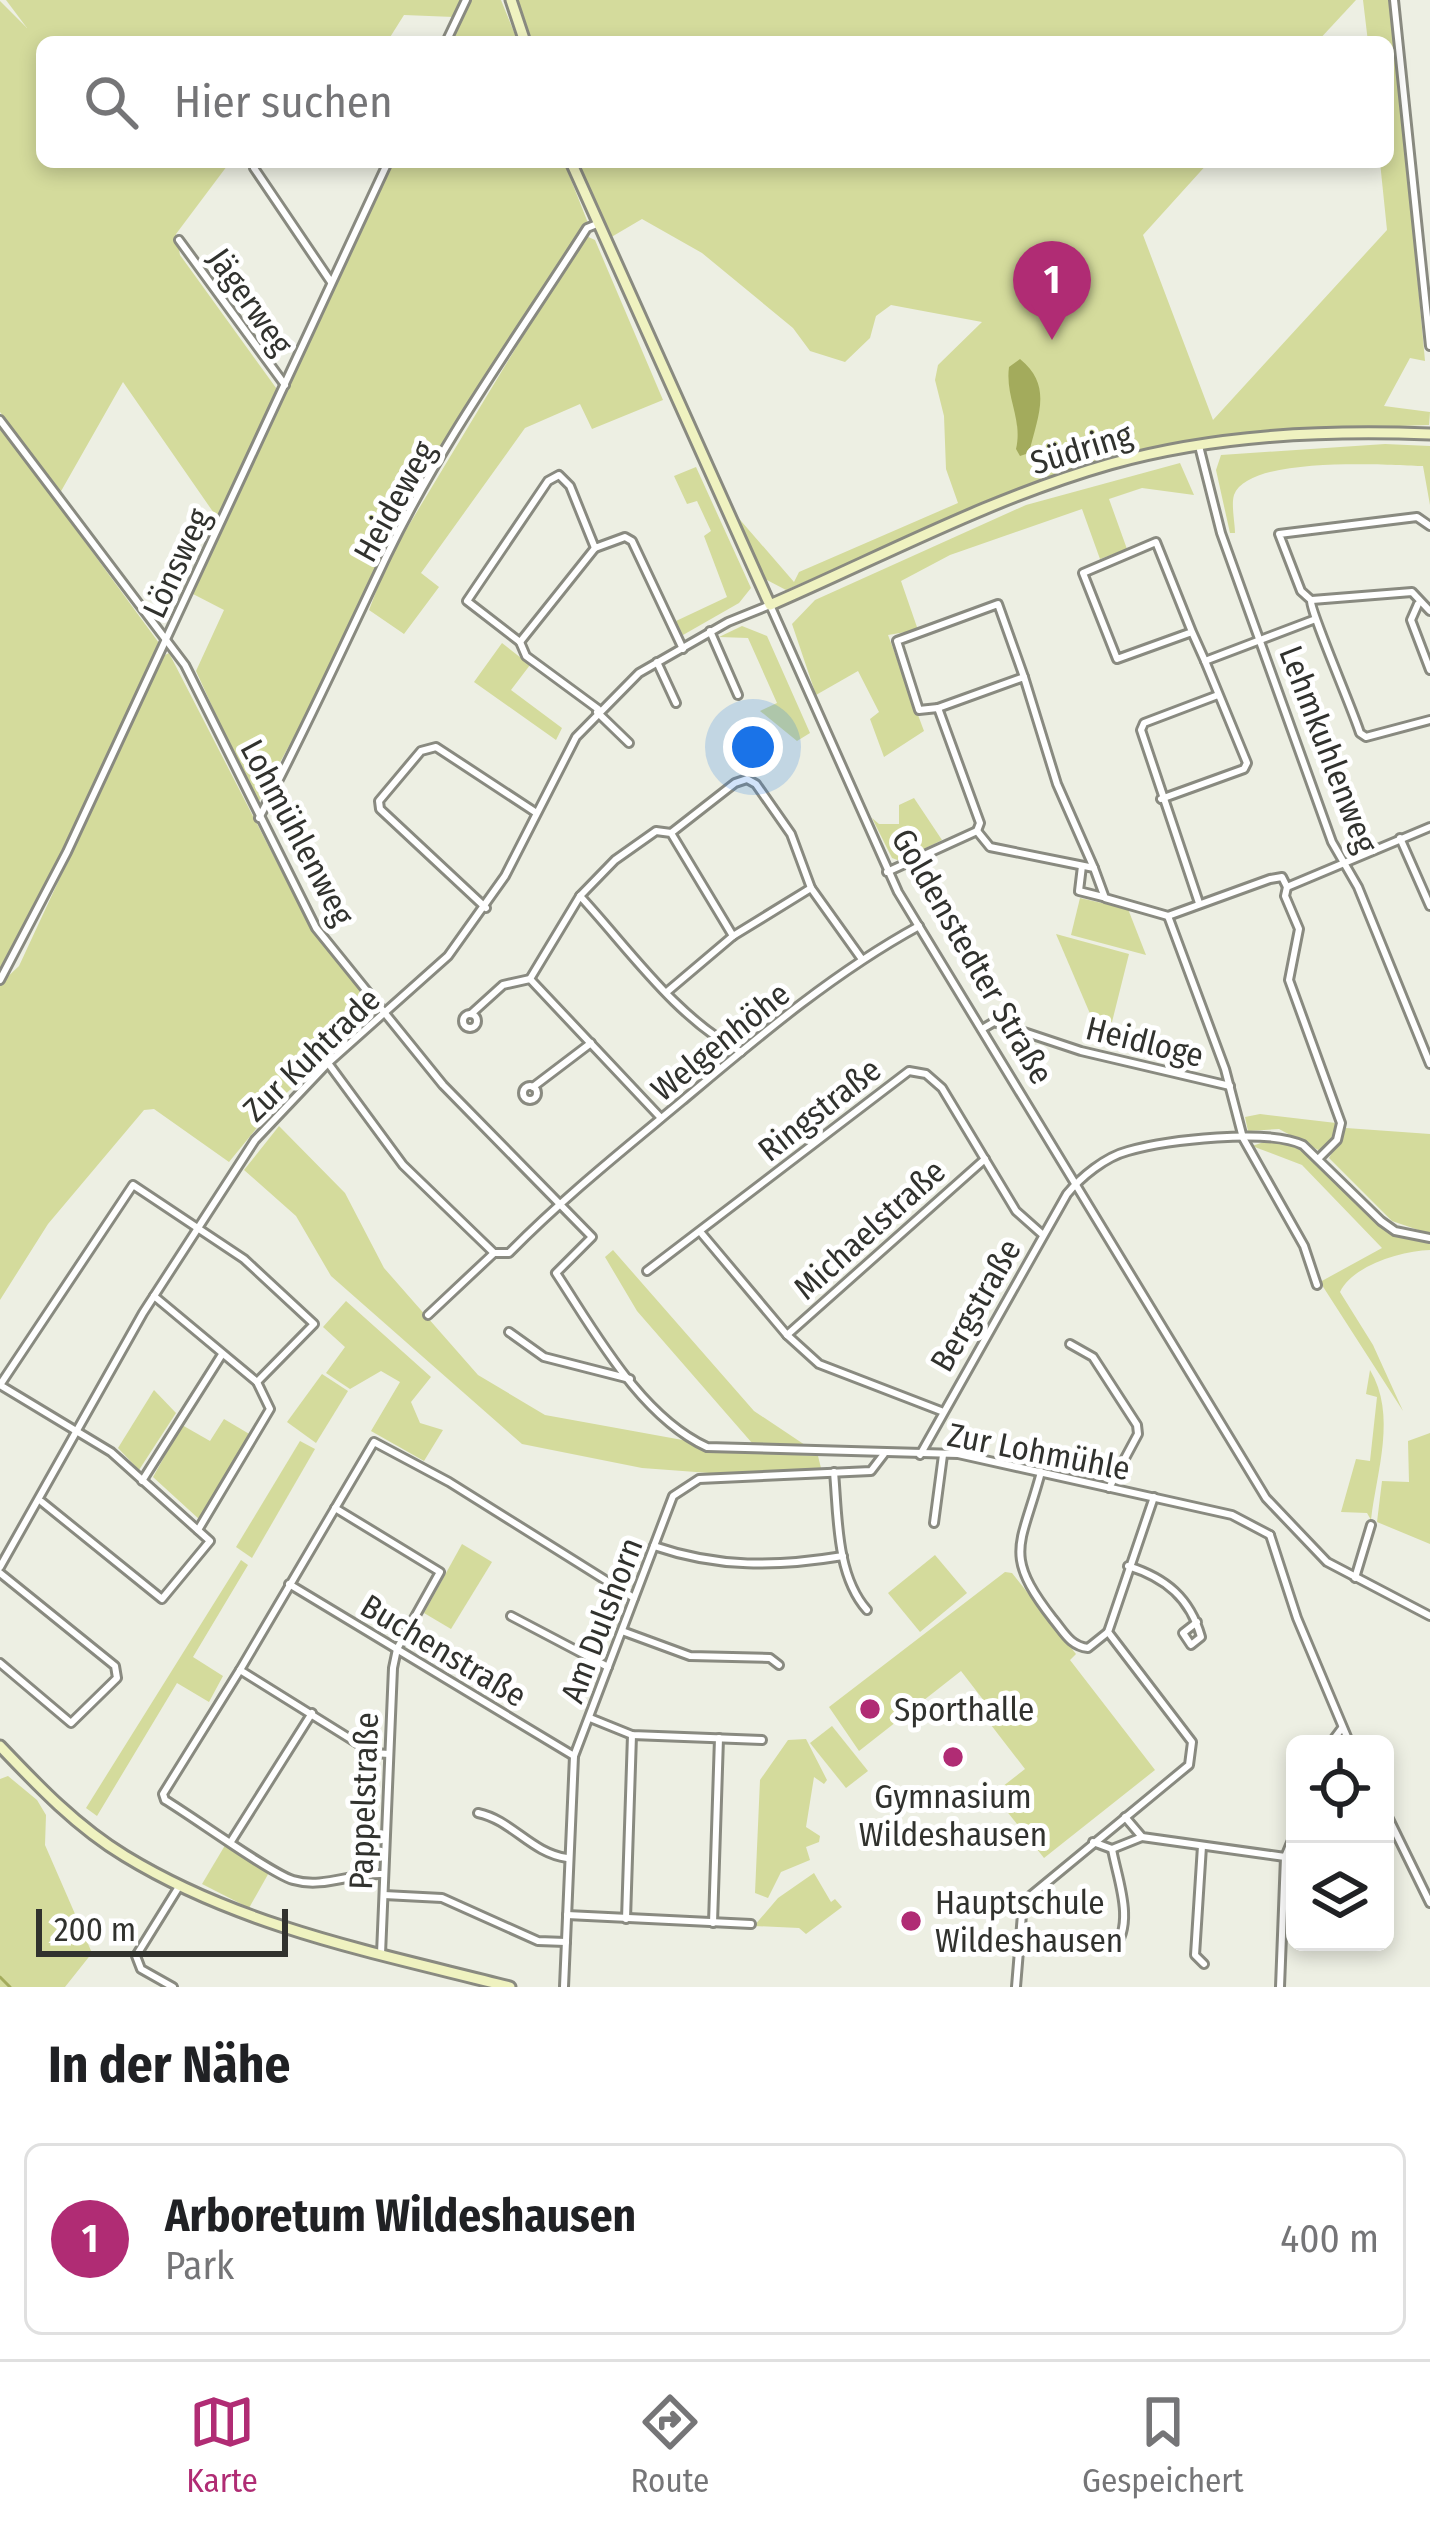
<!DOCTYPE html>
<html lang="de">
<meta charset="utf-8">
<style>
body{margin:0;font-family:"Fira Sans Condensed",sans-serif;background:#f6f6f6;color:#202124}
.controls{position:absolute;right:36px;bottom:36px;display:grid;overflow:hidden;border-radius:18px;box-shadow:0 6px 18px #0003}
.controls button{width:108px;height:108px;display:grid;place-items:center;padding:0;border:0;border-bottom:3px solid #e0e0e0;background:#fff;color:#202124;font:60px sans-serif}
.scale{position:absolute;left:36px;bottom:30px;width:252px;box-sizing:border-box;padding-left:12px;border:6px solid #31322e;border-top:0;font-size:33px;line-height:42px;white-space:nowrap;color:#31322e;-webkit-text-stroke:9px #fff;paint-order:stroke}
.you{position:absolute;left:753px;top:747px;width:42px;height:42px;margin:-30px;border:9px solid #fff;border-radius:50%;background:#1a73e8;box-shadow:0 0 0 18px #1a73e833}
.badge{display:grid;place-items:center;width:78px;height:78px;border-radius:50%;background:#b02c74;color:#fff;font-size:39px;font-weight:700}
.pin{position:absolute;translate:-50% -99px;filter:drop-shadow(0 3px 6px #0008)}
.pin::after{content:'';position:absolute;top:63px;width:42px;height:36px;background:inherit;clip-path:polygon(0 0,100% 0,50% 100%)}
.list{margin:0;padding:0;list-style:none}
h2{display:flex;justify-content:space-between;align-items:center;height:156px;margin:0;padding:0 48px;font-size:51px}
h2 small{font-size:39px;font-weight:400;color:#757577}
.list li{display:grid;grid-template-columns:78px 1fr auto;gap:36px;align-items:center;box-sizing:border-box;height:192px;margin:0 24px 24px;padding:0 24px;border:3px solid #e0e0e0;border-radius:18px}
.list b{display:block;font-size:45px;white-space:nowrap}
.list p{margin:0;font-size:39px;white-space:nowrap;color:#757577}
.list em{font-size:39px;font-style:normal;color:#757577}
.icon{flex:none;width:66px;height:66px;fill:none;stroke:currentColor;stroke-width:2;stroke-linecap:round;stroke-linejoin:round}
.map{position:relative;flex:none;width:1430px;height:1987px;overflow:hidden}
.search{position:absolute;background:#fff;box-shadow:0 6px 18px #0003;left:36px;right:36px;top:36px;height:132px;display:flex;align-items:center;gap:30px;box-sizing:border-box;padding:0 42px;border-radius:18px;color:#757577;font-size:45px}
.sheet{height:372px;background:#fff}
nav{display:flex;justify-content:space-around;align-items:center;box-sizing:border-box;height:168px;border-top:3px solid #e0e0e0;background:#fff;font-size:33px;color:#757577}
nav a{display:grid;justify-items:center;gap:6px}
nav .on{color:#b02c74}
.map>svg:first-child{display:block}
</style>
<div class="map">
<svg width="1430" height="1987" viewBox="0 0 1430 1987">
<rect width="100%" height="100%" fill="#edefe3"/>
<g fill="#d4db9c">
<path d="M6,0H462L454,17L404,15L387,42H42V162H230L176,234L180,255L279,392L218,519L123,382L60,493L0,412V1L27,28Z"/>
<path d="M468,0H501L518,42H448Z"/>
<path d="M515,0H1356L1317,42H529Z"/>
<path d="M1363,0H1392L1425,361L1410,358L1384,406L1430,412L1429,425L1256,431L1167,444L1007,494L786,590L765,579L720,483L735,514L794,582L799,572L958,503L946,469L944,416L935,380L938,365L982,322L891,305L876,316L870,338L845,362L810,351L793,328L702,253L642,219L608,239L575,162H1209L1143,235L1213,420L1387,230L1380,162H1388V42H1368Z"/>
<path d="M391,162H564L588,223L384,555L364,607L257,805L196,671L224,610L193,594Z"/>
<path d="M584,235L595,240L663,400L592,429L580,404L525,428L421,573L439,587L404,634L369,610L389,558Z"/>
<path d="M0,426L159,643L15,953L0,973Z"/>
<path d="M1385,444L1430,446V505L1423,466C1388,465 1249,455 1234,495C1231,505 1235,523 1235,533H1230L1216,470L1221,455Z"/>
<path d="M1180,463L1194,495L1142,488L1109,499L1127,549L1100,559L1082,509L950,555L901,581L918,630L888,635L924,731L884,757L870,719L879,712L858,671L816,695L792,624L815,600L1026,505Z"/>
<path d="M696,467L751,588L739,603L683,635L676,621L727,597L704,536L711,531L697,501L687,504L674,476Z"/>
<path d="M742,626L767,636L810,733L797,741L760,711L777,703L748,638L719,637Z"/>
<path d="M502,643L530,665L511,690L562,728L556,740L474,682Z"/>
<path d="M169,653L305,917L377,1013L282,1097L229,1162L154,1109L144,1110L48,1224L0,1300V984L19,966L163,656Z"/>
<path d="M914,798L942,840L900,861L892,858L872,818L879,824H899V805Z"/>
<path d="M1080,898L1128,909L1146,955L1071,935Z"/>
<path d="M1056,934L1129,954L1112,1022L1091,1016Z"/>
<path d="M1260,1114L1336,1123L1337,1134L1322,1152L1279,1129L1248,1131L1245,1117Z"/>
<path d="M279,1126L345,1193L384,1268L478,1375L545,1415L688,1441L706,1450L818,1456L821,1468L723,1474L642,1468L522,1444L331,1276L296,1216L244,1170Z"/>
<path d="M1346,1128L1430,1134V1234L1392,1221L1329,1158Z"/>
<path d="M1273,1139C1339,1153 1359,1235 1430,1243V1250C1402,1251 1353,1265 1340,1292L1373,1345L1403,1411L1320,1282L1382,1248L1302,1165L1252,1146Z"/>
<path d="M613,1250L754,1411L805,1445L752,1443L637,1311L605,1257Z"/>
<path d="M346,1301L431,1377L411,1402L420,1423L443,1430L424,1461L371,1431L400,1382L381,1371L350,1389L326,1373L345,1347L323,1327Z"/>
<path d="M1370,1370C1397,1415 1377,1470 1371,1520L1367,1513L1341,1512L1356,1459L1370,1461L1377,1397L1366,1394Z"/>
<path d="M322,1374L348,1391L316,1443L287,1422Z"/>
<path d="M154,1390L176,1413L139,1470L118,1448Z"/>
<path d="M224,1419L251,1435L200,1520L153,1477L182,1425L210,1441Z"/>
<path d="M1430,1433V1544L1377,1522L1382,1481L1409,1482L1408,1441Z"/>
<path d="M300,1441L315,1449L252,1558L236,1547Z"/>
<path d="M462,1544L492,1562L451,1629L424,1613Z"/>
<path d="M935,1555L967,1593L920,1632L888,1593Z"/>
<path d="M241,1560L248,1565L193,1657L223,1676L209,1702L177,1683L97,1816L86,1808Z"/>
<path d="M1005,1572L1012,1573L1076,1654L1070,1660L1155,1770L1044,1858L993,1794L1025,1769L991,1725L998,1719L961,1671L859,1751L829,1707Z"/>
<path d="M832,1726L868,1771L846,1788L810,1743Z"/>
<path d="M806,1739L827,1780L824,1784L814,1777L806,1827L820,1836L819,1842L806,1847L810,1860L781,1872L768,1898L755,1893L760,1780L788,1740Z"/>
<path d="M8,1776L37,1800L46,1815L45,1845L92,1953L65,1987H0V1779Z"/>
<path d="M227,1842L271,1869L249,1908L202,1884Z"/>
<path d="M814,1873L831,1902L835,1899L842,1907L806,1934L799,1928L754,1926L778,1898Z"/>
</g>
<path fill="#a3ab5c" d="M1020,359C1053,386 1038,415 1029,453L1020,456L1016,449C1023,419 1005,397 1009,367Z"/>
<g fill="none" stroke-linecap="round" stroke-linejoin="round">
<path stroke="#a3ab5c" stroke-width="3" d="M0,1977L10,1987"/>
<defs>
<g id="street">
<path d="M1394,0L1430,346"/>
<path d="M446,42L466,0"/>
<path d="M254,168L331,282"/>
<path d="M179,240L285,385"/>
<path d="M0,420L185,665L316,928L443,1085L592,1237L556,1273C595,1332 640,1416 707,1447L958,1454L1232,1515L1270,1535"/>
<path d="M1199,446L1221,533L1332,842L1358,887L1430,1064"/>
<path d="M1430,526L1417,517L1279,534L1301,591L1311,600C1309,609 1353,710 1360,733L1366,737L1430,720"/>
<path d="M1312,600L1412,592L1430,611"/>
<path d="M1418,604L1411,620L1430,670"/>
<path d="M710,631L738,695"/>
<path d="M1192,632L1156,542L1083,573L1117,659L1192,632L1205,661L1313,620"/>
<path d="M520,642L595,548"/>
<path d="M657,662L676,703"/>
<path d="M938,708L919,710L897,641L998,604L1024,677"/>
<path d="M598,709L526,656L520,642L467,601L548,481L559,475L570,486L595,548L625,537L632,541L683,649"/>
<path d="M597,712L629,743"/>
<path d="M1161,799L1244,769L1247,763L1205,661"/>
<path d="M259,818C305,731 345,643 387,555C442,441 519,335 587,228L597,224"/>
<path d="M977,831L980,823L938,708L1024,677L1057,784L1094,868"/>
<path d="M671,833L735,783L747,779L756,784L791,834L811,888L861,958"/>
<path d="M1400,838L1430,906"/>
<path d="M1082,866L1079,891L1103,897"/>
<path d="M887,872L977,831L990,847L1094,868L1105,898L1168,916L1270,879L1282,877L1287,887L1430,827"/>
<path d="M1287,887L1285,896L1299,929L1289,980L1341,1123L1337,1140L1318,1159"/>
<path d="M580,896L615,860L656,831L671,833L733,936"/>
<path d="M1199,903L1141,730L1144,723L1218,695"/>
<path d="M486,908L380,809L379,801L421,751L436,747L535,812"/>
<path d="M1168,916L1225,1069L1243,1138L1304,1246L1317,1285"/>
<path d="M530,979L580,896C629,949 676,1018 741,1052"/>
<path d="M0,980L67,852L388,162"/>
<path d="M668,991L733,936L811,888"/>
<circle cx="470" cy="1021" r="7"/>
<path d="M471,1014L503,985L530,979L661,1118"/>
<path d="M982,1029L994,1022L1081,1051L1230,1086"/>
<path d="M328,1063L403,1165L494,1253"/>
<circle cx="530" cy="1093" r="7"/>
<path d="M533,1087L591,1043"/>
<path d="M702,1234L787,1335L819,1364L941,1411"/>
<path d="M647,1271L909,1071L926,1074L942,1088L1016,1211L1043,1235"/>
<path d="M428,1315L494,1253H509C563,1198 622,1151 682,1101C757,1038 833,973 919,926"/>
<path d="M509,1332L544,1357L630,1379"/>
<path d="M787,1335L985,1159"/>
<path d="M1070,1344L1093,1357L1137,1425L1138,1434L1109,1488"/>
<path d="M920,1455L1067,1194C1081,1177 1105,1157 1128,1151C1167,1140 1268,1128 1303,1145L1381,1221L1395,1231L1430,1238"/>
<path d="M834,1472C838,1516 836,1575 867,1610"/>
<path d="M1041,1472C1021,1547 1002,1553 1053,1619C1064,1632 1070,1646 1088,1648L1108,1632"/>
<path d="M142,1481L221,1356"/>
<path d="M42,1502L162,1599L210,1541L111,1452L0,1385L133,1185L244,1259L314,1324L257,1382L154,1296"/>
<path d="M335,1508L440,1572L397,1649L393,1668L381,1954"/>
<path d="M934,1523L943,1455"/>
<path d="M198,1530L270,1409L257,1382"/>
<path d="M1270,1535L1297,1618L1350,1744"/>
<path d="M654,1546C718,1568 776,1567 843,1556"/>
<path d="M1128,1566C1166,1578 1190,1598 1201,1637L1191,1645L1183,1633L1197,1622"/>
<path d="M0,1567L143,1313L255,1140L328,1063L448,956L505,876L576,737L639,673L728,622L770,605L898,892L1266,1498L1327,1562L1430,1616"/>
<path d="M0,1573L115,1666L117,1678L71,1723L0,1663"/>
<path d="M1355,1578L1371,1525"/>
<path d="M289,1584L574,1756"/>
<path d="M511,1616L608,1667"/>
<path d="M622,1631L690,1656L770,1658L779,1665"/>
<path d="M240,1670L163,1794L165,1800C192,1816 270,1873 293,1880C324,1889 353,1872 384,1874"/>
<path d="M590,1718L632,1735L762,1740"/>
<path d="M1330,1744L1342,1728"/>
<path d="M389,1754L373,1753L240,1670L374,1442L449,1482L634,1598"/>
<path d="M1385,1811L1430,1903"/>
<path d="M478,1813C512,1820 531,1853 567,1858"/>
<path d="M1125,1817L1142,1837L1285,1857"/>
<path d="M232,1840L312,1713"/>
<path d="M1093,1842L1112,1849L1142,1837"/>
<path d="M1202,1846L1195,1955L1204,1964"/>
<path d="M1112,1849C1117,1878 1136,1923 1113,1950"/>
<path d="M384,1895L442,1898L538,1941L566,1942"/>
<path d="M567,1915L751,1924"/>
<path d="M626,1919L632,1735"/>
<path d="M713,1923L719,1738"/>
<path d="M173,1987L141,1969L136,1956L180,1885"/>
<path d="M564,1987L574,1756L673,1496L699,1479L871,1471L884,1454"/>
<path d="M1016,1987L1023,1902L1189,1765L1192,1742L1108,1632L1154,1497"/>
<path d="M1280,1987L1285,1857L1295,1833"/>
</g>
<g id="secondary">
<path d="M511,0L525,42"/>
<path d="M571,162L770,605C883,556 991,498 1110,464C1215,435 1322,430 1430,434"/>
<path d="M0,1746C38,1786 77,1827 125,1856C243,1928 377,1953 510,1987"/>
</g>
</defs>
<use href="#street" stroke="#898a80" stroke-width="12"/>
<use href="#secondary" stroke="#898a80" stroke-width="15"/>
<use href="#street" stroke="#fff" stroke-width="6"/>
<use href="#secondary" stroke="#eff2c0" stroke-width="9"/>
</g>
<g fill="#b02c74" stroke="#fff" stroke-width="4.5">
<circle cx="870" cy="1709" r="12"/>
<circle cx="953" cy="1757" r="12"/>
<circle cx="911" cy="1921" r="12"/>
</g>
<g text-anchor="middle" stroke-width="10" stroke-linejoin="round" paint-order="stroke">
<g font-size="33" fill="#31322e" stroke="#fff">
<text transform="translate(251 301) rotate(55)" y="12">Jägerweg</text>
<text transform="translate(1081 448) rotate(-17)" y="12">Südring</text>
<text transform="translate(394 501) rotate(-61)" y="12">Heideweg</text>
<text transform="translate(176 563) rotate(-65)" y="12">Lönsweg</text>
<text transform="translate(1329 749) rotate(69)" y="12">Lehmkuhlenweg</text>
<text transform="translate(298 832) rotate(62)" y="12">Lohmühlenweg</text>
<text transform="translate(973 956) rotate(60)" y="12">Goldenstedter Straße</text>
<text transform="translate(720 1041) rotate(-39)" y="12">Welgenhöhe</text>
<text transform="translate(1145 1041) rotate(14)" y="12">Heidloge</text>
<text transform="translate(311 1054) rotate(-44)" y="12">Zur Kuhtrade</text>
<text transform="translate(819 1109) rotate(-38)" y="12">Ringstraße</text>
<text transform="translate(869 1229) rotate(-42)" y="12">Michaelstraße</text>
<text transform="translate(975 1305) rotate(-60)" y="12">Bergstraße</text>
<text transform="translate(1039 1451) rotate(11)" y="12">Zur Lohmühle</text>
<text transform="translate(601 1620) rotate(-69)" y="12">Am Dulshorn</text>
<text transform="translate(444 1650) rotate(31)" y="12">Buchenstraße</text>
<text transform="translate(363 1801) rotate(-88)" y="12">Pappelstraße</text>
</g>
<g font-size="33" fill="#31322e" stroke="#fff" text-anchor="start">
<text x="894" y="1721">Sporthalle</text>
<text x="953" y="1808" text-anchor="middle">Gymnasium<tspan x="953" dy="38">Wildeshausen</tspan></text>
<text x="935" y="1914">Hauptschule<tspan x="935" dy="38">Wildeshausen</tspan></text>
</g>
</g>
</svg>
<div class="controls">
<button><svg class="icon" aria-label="locate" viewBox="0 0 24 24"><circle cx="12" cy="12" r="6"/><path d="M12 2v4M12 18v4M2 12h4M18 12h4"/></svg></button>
<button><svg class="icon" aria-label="layers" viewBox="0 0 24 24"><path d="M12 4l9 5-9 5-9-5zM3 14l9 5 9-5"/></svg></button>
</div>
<div class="scale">200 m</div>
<div class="you"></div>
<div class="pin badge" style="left:1052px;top:340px">1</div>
<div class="search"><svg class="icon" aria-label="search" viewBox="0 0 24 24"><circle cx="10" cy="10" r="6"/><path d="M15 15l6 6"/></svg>Hier suchen</div>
</div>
<section class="sheet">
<h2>In der Nähe<small></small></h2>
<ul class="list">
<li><span class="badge">1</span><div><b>Arboretum Wildeshausen</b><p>Park</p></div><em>400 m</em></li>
</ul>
</section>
<nav>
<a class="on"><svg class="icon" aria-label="map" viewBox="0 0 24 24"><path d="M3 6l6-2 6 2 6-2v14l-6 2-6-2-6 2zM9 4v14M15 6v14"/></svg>Karte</a>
<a><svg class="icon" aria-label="directions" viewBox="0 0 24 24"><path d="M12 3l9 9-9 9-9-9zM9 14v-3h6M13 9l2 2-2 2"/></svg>Route</a>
<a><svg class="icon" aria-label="saved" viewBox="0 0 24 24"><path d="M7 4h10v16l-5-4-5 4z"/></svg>Gespeichert</a>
</nav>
